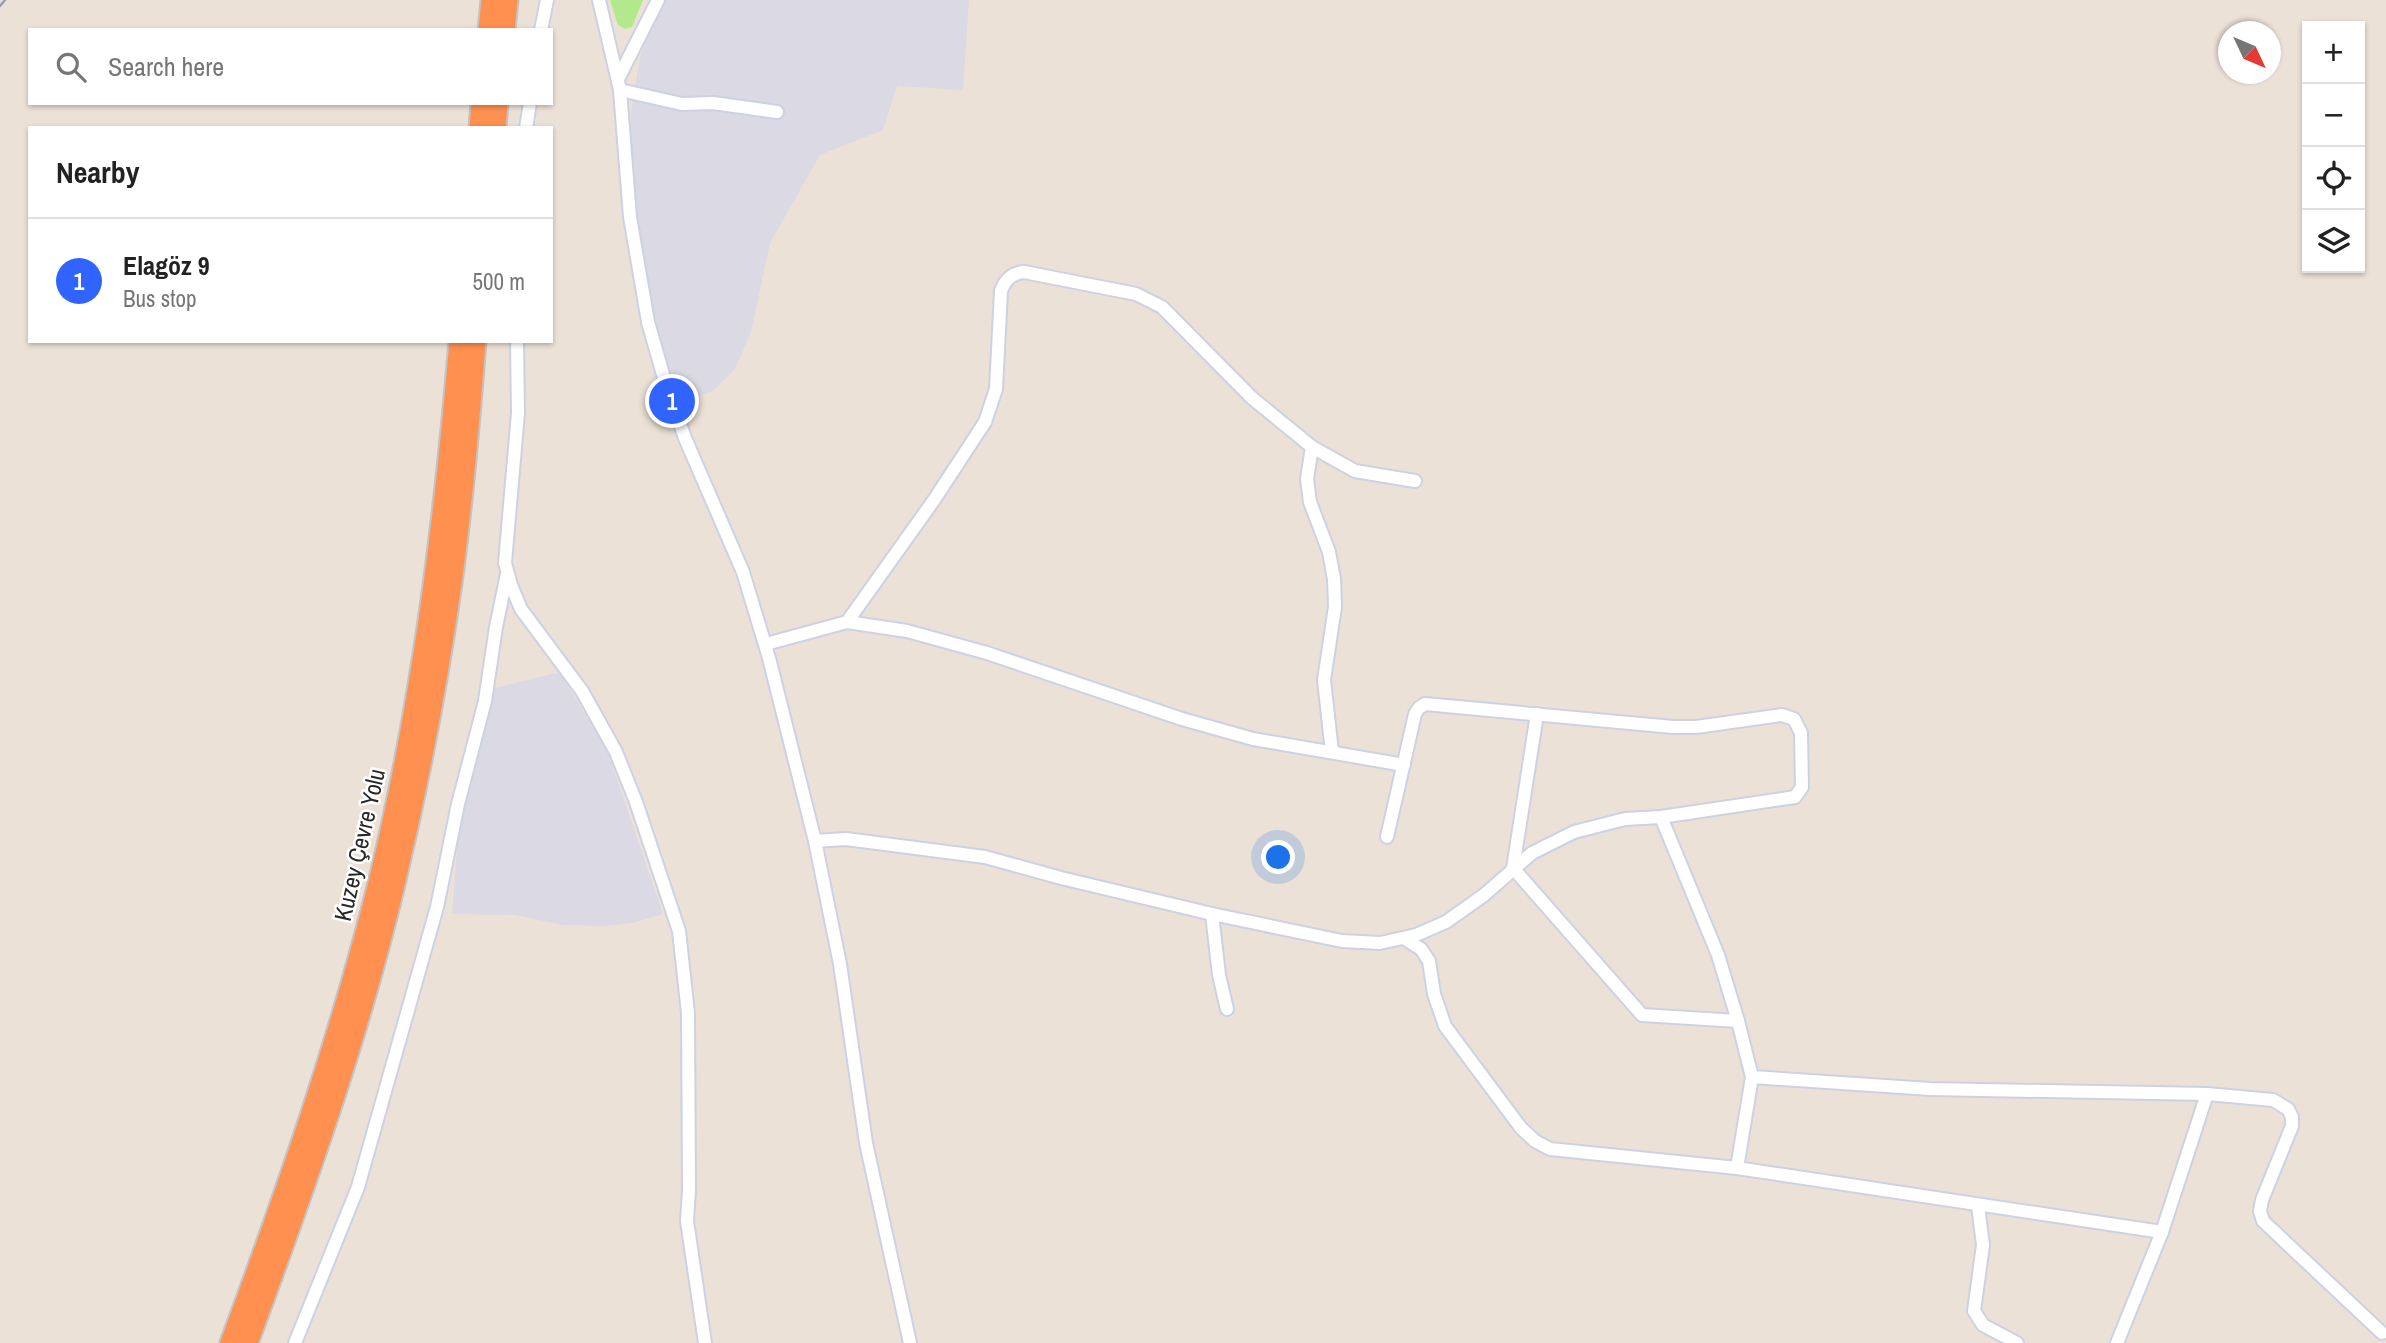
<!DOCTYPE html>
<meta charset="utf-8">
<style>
body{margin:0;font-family:"Archivo Narrow",sans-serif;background:#f2f2f2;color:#222}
.controls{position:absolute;right:21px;top:21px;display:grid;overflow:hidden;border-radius:0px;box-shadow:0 2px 5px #0004}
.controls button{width:63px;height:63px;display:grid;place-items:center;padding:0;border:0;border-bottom:2px solid #e0e0e0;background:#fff;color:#222;font:35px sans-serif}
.compass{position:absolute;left:2218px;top:21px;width:63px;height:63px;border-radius:50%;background:#fff;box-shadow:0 2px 5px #0004;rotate:134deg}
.you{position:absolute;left:1279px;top:858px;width:24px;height:24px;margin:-18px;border:5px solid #fff;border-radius:50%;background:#1a73e8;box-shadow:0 0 0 10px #1a73e833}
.badge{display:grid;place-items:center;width:46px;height:46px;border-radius:50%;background:#3164ff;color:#fff;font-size:23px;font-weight:700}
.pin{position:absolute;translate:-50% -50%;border:4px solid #fff;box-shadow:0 2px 7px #0006}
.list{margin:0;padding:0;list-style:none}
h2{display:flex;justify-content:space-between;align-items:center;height:91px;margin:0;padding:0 28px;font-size:30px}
h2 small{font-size:23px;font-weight:400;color:#767676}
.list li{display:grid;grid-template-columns:46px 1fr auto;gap:21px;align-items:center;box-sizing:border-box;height:126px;padding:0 28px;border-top:2px solid #e0e0e0}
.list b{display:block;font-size:26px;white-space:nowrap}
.list p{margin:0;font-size:23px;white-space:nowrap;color:#767676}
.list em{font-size:23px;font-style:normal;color:#767676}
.icon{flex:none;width:38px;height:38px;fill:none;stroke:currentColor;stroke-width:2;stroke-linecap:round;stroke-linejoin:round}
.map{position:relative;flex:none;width:2386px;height:1343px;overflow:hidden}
.search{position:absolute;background:#fff;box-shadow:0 2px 5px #0004;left:28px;top:28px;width:525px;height:77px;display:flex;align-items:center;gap:18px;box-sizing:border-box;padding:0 24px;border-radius:0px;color:#767676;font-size:26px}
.panel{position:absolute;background:#fff;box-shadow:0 2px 5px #0004;left:28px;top:126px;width:525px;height:217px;border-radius:0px}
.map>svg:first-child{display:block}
</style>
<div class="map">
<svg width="2386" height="1343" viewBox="0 0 2386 1343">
<rect width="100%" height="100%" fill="#ece1d7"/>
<g fill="#dbd9e3">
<path d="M658,0H969L963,90L897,86L883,130L820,155L770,243L751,332L735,369L713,391L682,402L673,390L650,304L633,206L631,111L640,58Z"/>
<path d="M560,672L608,753L663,914L632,923L604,926L563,925L515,915L452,914L461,798L495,688Z"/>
</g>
<path fill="#b2e98d" d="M610,0H643L632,27L625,29L618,25Z"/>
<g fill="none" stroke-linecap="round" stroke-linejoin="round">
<defs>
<g id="minor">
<path d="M599,0L620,90L630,217L648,322L664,378L685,438L743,572L769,658L815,841L840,964L866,1143L910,1343"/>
<path d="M541,30L547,0"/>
<path d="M618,79L658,0"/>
<path d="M620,90L682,104L713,103L777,112"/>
<path d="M526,128L530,103"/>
<path d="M517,341L518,413L505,563L511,585L521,609L582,691L616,752L636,802L679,931L688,1013L689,1190L687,1221L705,1343"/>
<path d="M1312,447L1307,479L1310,502L1329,552L1334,579L1335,607L1324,680L1332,752"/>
<path d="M847,622L934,500L985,422L996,389L1001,291C1005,279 1013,273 1024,272L1136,294L1162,307L1252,398L1312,447L1355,471L1415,481"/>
<path d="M766,644L847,622L907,631L987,653L1182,719L1253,739L1404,765"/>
<path d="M1537,714L1513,868L1642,1015L1738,1021"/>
<path d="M1661,817L1718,955L1738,1021L1752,1077L1930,1089L2207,1094L2273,1100L2288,1109L2292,1117V1126L2262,1200L2260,1211L2263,1221L2382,1333"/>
<path d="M815,841L846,839L985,857L1061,878L1212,914L1342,941L1380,943L1416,935L1446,922L1484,895L1532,853L1574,832L1625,819L1661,817L1795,797L1802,787L1801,733L1794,719L1782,715L1696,727H1673L1425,704L1419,708L1415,714L1387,837"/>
<path d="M1212,914L1219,975L1227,1009"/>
<path d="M1405,939L1421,949L1429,961L1434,994L1445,1026L1521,1128L1535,1141L1550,1149L1737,1168L2162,1232"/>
<path d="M1737,1168L1752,1077"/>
<path d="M1978,1206L1983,1245L1974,1311L1983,1325L2017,1343"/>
<path d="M295,1343L358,1187L437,907L458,804L485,701L496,627L507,574"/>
<path d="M2117,1343L2162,1232L2207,1094"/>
</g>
<g id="highway">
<path d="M488,30L491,0"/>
<path d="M505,30L508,0"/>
<path d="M479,128L481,103"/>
<path d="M496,128L498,103"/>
<path d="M230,1343C287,1189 341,1034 380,875C422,699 444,521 459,341"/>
<path d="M248,1343C304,1191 359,1038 396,880C419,782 438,683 452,583C463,503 470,422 476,341"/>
</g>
</defs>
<use href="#minor" stroke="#ccd2e3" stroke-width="16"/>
<use href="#highway" stroke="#c3c3c3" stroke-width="23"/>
<use href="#minor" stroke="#fff" stroke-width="12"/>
<use href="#highway" stroke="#ff904f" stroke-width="19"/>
<path stroke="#9a9fb4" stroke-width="2.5" d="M0,6L5,0"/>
</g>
<g text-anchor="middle" stroke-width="5" stroke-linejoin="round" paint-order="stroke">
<g font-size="24" fill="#272727" stroke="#fff">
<text transform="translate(360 845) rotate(-77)" y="8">Kuzey Çevre Yolu</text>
</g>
</g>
</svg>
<div class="controls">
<button>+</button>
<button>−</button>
<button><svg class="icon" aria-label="locate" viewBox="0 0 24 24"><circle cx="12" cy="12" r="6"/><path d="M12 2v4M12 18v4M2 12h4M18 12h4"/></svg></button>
<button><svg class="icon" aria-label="layers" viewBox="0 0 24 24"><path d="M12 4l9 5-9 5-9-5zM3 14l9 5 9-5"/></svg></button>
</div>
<svg class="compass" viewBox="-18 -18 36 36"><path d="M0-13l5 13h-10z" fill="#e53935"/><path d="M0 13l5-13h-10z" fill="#767676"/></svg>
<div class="you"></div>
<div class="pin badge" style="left:672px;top:401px">1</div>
<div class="search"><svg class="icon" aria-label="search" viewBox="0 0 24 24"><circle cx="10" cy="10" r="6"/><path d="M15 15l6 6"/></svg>Search here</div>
<section class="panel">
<h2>Nearby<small></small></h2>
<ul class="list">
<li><span class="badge">1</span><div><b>Elagöz 9</b><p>Bus stop</p></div><em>500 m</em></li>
</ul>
</section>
</div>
